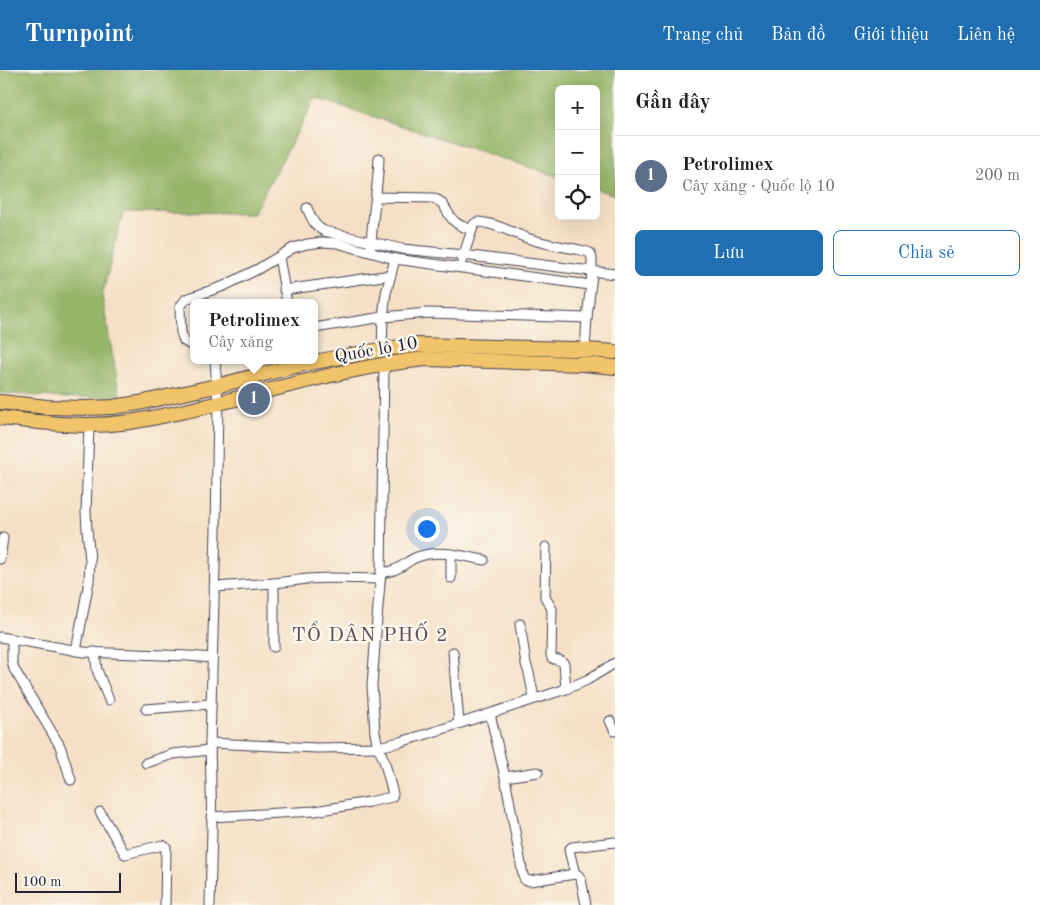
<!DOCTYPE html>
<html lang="vi">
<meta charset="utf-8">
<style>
body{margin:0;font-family:"Old Standard TT",serif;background:#f6f6f6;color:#202124}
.controls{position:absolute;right:15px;top:15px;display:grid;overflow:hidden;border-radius:8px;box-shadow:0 5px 20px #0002}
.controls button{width:45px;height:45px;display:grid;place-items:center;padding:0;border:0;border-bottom:1px solid #e0e0e0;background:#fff;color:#202124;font:25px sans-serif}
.scale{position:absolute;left:15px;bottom:12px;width:106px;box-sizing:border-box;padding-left:5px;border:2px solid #22223b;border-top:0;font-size:14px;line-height:18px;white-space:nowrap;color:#22223b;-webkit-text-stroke:4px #fbf7ec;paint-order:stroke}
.you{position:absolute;left:426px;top:458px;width:18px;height:18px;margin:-12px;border:4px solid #fff;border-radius:50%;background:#1a73e8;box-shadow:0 0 0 8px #1a73e833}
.badge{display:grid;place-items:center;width:32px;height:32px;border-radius:50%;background:#1f6fb2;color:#fff;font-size:16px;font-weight:700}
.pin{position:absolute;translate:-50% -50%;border:2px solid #fff;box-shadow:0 1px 5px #0006}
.popup{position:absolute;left:190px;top:229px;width:128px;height:65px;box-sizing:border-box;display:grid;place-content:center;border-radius:8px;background:#fff;filter:drop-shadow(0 1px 4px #0005);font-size:16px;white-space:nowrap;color:#757577}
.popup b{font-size:19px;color:#202124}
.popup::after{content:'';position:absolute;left:50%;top:100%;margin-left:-10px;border:10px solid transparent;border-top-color:#fff}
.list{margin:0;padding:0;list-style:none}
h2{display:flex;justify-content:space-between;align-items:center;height:65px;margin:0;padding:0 20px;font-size:21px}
h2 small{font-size:16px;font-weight:400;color:#757577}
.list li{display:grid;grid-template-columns:32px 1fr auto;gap:15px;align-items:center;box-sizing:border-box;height:80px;padding:0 20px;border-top:1px solid #e0e0e0}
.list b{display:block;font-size:19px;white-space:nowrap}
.list p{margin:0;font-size:16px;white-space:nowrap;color:#757577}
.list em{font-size:16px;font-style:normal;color:#757577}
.actions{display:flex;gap:10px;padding:15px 20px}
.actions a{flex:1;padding:11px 0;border:1px solid #1f6fb2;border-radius:8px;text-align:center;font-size:18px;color:#1f6fb2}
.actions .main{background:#1f6fb2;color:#fff}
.icon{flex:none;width:28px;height:28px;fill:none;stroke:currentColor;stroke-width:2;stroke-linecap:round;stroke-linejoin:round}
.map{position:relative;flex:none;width:615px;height:835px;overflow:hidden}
header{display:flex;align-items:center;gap:30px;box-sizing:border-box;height:70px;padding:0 25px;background:#1f6fb2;color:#fff}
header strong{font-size:24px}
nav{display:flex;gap:28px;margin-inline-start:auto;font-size:18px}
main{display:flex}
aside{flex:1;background:#fff}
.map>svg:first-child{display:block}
</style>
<header>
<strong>Turnpoint</strong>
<nav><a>Trang chủ</a><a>Bản đồ</a><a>Giới thiệu</a><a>Liên hệ</a></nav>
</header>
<main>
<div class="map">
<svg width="615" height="835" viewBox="0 0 615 835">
<rect width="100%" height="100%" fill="#fbf7ec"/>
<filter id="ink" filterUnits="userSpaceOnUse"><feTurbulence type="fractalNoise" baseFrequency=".02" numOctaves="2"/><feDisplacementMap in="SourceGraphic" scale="10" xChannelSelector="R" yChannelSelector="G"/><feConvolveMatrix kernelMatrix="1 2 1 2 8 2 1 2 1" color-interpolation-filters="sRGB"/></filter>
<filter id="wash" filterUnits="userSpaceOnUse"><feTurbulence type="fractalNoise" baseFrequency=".0096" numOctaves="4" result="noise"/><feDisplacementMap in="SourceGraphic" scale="20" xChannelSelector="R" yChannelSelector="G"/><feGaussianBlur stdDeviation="1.12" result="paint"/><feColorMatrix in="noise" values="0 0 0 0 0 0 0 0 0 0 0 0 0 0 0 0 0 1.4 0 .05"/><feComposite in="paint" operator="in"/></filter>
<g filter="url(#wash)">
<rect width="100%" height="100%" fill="#f5e0c6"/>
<path fill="#96b66a" stroke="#5c6c52" d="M0,0H615V125L596,119V19H559V107L316,28L253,143L123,142L102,227L120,326L67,328L0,323Z"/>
</g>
<g filter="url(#ink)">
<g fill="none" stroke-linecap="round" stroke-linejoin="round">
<defs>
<g id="minor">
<path d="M376,127L433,128C447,133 445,142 454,151C459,156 466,158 472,160"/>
<path d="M307,138C312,149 314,156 324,161L402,179L463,185L615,204"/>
<path d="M371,176C372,147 378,118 379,88"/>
<path d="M279,187L287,233"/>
<path d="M462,190L474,154L477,152C494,152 514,164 530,169C548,175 567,177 585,181L590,183L592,188V204L587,248L585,280"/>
<path d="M284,220L391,205"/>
<path d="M314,258L383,247L428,243L587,248"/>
<path d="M194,277L184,271L181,262L180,237L186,229L224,216L258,199L293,178L307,174L323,172L337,173L395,189L590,215"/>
<path d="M382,280L383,247L386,223L395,189"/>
<path d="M546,477L545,527L552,539L551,585L552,588C556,591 561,588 564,594L566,619"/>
<path d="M0,489L3,468"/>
<path d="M381,503C388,502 394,501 400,497C406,494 411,489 417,487C440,479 462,486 484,490"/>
<path d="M451,508V484"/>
<path d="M214,517L274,513L307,509L330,508L380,509"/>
<path d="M520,554L526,594L529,603L534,628"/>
<path d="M0,567L84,582L189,586L212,588"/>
<path d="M12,569V591L14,599L60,676L71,710"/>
<path d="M274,577V513"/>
<path d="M76,581L89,511L90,490L87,459L86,442L89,356"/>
<path d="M95,582L97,600L109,630"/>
<path d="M453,582L459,654"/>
<path d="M146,639L211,634"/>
<path d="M490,644L505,707L523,805L525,810L530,811L575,804L578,805L581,809L586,835"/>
<path d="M610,651L615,661"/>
<path d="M210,673L317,678L378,677L400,672L427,664L566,619L587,610L615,593"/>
<path d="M146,693L173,684L210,680"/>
<path d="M505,707L538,702"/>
<path d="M100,742L125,784L163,775L166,777L165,835"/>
<path d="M211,747L315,741L369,732L392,727L393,724L384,690L378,677L375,663L372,615L378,536L381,503L384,295"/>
<path d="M575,804L569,780L572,777L615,772"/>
<path d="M210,835L212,758L210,673L216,459L218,334L215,290"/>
</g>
<g id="trunk">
<path d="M0,332L47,337L86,338L113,337L139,333L216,316L303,294L385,279L417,275L573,279L615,282"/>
<path d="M0,348C40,352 81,358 121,353C141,351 161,346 181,342C263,324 343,297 426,289L583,294L615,297"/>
</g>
</defs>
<use href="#minor" stroke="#423e50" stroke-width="11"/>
<use href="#trunk" stroke="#423e50" stroke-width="16"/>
<use href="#minor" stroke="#fff" stroke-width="9"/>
<use href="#trunk" stroke="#f1c36a" stroke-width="14"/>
</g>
</g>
<g text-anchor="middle" stroke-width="5" stroke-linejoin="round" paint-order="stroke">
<g font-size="18" fill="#22223b" stroke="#fbf7ec">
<text transform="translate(376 279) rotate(-10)" y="6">Quốc lộ 10</text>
</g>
<g font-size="20" letter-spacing="1" fill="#5f4d5a" stroke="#fbf7ec">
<text x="370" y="571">TỔ DÂN PHỐ 2</text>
</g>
</g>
</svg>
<div class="controls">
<button>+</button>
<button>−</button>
<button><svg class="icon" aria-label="locate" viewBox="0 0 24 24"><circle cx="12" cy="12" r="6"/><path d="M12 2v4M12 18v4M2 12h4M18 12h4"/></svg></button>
</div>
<div class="scale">100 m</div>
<div class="you"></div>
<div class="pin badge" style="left:254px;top:329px;background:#5c6f8a">1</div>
<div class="popup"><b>Petrolimex</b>Cây xăng</div>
</div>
<aside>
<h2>Gần đây<small></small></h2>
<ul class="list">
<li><span class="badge" style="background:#5c6f8a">1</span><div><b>Petrolimex</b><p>Cây xăng · Quốc lộ 10</p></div><em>200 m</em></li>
</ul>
<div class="actions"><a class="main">Lưu</a><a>Chia sẻ</a></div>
</aside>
</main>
